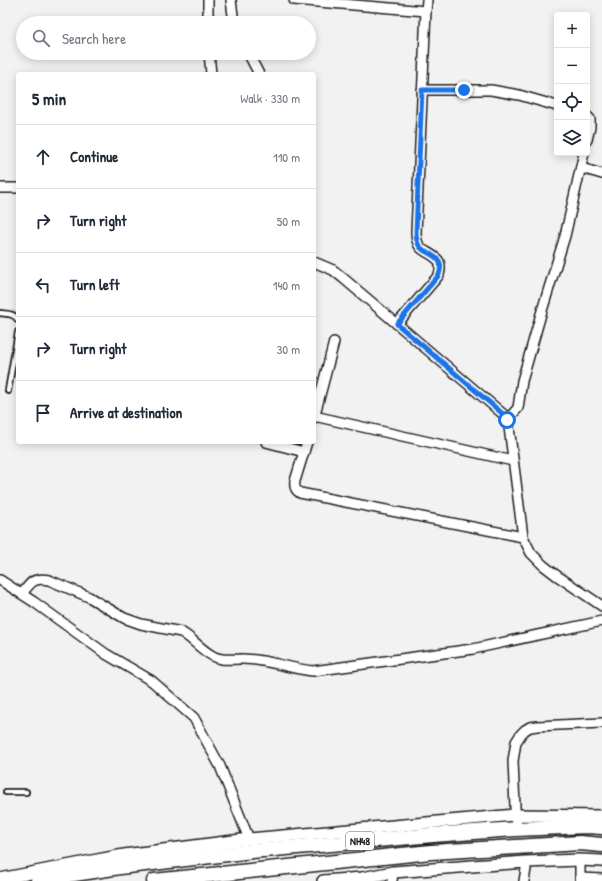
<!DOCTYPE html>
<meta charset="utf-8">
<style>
body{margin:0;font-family:"Patrick Hand",sans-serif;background:#f6f6f7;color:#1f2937}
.controls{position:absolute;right:12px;top:12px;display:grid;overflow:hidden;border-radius:4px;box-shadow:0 2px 10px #0003}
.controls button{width:36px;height:36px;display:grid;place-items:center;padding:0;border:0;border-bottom:1px solid #e0e1e3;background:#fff;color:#1f2937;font:20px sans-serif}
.stop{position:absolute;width:12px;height:12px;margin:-9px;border:3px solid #1a73e8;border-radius:50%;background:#fff}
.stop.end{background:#1a73e8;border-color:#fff;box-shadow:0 1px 4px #0008}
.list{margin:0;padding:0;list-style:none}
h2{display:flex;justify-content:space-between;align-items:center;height:52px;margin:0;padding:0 16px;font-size:17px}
h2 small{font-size:13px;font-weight:400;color:#747a83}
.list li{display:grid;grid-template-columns:26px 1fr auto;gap:12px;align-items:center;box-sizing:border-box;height:64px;padding:0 16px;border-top:1px solid #e0e1e3}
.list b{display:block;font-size:15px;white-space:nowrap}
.list em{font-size:13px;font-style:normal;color:#747a83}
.icon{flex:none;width:22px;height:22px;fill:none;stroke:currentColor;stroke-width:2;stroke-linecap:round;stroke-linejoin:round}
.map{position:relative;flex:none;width:602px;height:881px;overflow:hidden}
.search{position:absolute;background:#fff;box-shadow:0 2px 10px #0003;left:16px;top:16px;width:300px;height:44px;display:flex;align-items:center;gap:10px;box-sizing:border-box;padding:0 14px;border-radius:22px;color:#747a83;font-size:15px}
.panel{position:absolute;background:#fff;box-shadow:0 2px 10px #0003;left:16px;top:72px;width:300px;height:372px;border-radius:4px}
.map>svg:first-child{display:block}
</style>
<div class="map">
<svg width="602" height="881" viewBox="0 0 602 881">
<rect width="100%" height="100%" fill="#f2f2f2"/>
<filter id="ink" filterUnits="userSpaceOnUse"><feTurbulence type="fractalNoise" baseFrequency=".025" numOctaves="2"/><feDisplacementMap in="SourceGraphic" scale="8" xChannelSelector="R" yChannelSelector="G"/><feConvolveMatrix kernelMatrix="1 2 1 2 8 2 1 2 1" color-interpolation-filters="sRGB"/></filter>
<g filter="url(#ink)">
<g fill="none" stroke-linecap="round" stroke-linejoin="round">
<defs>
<g id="service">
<path d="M0,313C7,314 14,313 18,320"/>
<path d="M8,391L18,332"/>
<path d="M6,792H26"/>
</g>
<g id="minor">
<path d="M208,0V23"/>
<path d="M231,0L234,23"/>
<path d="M294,0L426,11L416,232C416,238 417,243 420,247C422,249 423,250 425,251C437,258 443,260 439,275L397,324"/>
<path d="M426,11L427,0"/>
<path d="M209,53L211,74"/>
<path d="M248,53L259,74"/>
<path d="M422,90H491L519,95L557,106"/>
<path d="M587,116L590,119V127L587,140"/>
<path d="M581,168L602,174"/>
<path d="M0,188H18"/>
<path d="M314,262L333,270L343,278L503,414L507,420L509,427L523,537L531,553L543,565L556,575L602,606"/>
<path d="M314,416L513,461"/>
<path d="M314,418L334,342"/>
<path d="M507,420L518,408L522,381L541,314L565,236L584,153"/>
<path d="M266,442L304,452"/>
<path d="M307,442L295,481C294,487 295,490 300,493L523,537"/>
<path d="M0,580L34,602L106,654L152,681L194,718L220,766L249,839"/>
<path d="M22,594C30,583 33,577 49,580L89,597L124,618L141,624L181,632C192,638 201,650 213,656C221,661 231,659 240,659C265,658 289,669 313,671L473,649L602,621"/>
<path d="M516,829L513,761L516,742L521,734L525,730L530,727L537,726L602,723"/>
<path d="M580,878L602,879"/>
<path d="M392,881L393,872"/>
<path d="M524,881L526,869L525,862"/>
<path d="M580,881V860"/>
</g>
<g id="tertiary">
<path d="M0,879L92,861L124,855L249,839L515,815L602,816"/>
<path d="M323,881L362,878L393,872L525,862L580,860L602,861"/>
</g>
<g id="trunk">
<path d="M38,881L61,876L120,867L252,851L433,835L516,829L586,826L602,827"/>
<path d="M154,881L431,852L580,843L602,845"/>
</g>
</defs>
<use href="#service" stroke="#1c1c1c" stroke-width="8"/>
<use href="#minor" stroke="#1c1c1c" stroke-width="12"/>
<use href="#tertiary" stroke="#1c1c1c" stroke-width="14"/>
<use href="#trunk" stroke="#1c1c1c" stroke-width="17"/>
<use href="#service" stroke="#fff" stroke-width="4.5"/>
<use href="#minor" stroke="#fff" stroke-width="9"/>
<use href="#tertiary" stroke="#fff" stroke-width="11"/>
<use href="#trunk" stroke="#fff" stroke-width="14"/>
</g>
</g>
<g fill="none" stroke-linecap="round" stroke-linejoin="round" filter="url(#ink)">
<path stroke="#1a73e8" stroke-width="5" d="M464,90H422L416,232C416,238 417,243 420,247C422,249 423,250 425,251C437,258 444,260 439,275L397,324L503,414L507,420"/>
</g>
<g text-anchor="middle" stroke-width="3" stroke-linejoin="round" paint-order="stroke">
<rect fill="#fff" stroke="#606060" stroke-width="1" x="346" y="832" width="28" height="18" rx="3"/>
<g font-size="11" font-weight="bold" fill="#1c1c1c">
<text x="360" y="845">NH48</text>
</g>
</g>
</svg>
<div class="controls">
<button>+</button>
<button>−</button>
<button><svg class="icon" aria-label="locate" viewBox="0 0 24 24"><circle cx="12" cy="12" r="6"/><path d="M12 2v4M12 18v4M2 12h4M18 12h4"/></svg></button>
<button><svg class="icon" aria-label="layers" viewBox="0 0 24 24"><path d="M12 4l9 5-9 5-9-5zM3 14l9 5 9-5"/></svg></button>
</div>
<div class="stop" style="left:507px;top:420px"></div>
<div class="stop end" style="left:464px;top:90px"></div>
<div class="search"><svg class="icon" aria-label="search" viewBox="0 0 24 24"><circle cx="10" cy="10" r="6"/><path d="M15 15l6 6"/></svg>Search here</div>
<section class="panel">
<h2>5 min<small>Walk · 330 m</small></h2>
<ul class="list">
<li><svg class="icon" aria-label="ahead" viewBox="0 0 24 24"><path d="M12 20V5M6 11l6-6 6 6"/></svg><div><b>Continue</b></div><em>110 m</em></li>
<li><svg class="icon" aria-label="right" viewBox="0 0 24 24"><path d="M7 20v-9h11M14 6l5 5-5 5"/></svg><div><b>Turn right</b></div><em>50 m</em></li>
<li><svg class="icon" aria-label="left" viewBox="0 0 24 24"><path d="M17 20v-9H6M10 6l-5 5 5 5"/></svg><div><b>Turn left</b></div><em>140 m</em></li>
<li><svg class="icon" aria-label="right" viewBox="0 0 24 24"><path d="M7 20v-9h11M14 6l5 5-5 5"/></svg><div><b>Turn right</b></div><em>30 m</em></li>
<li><svg class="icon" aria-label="arrive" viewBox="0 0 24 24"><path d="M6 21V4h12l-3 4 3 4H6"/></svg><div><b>Arrive at destination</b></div></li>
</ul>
</section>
</div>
